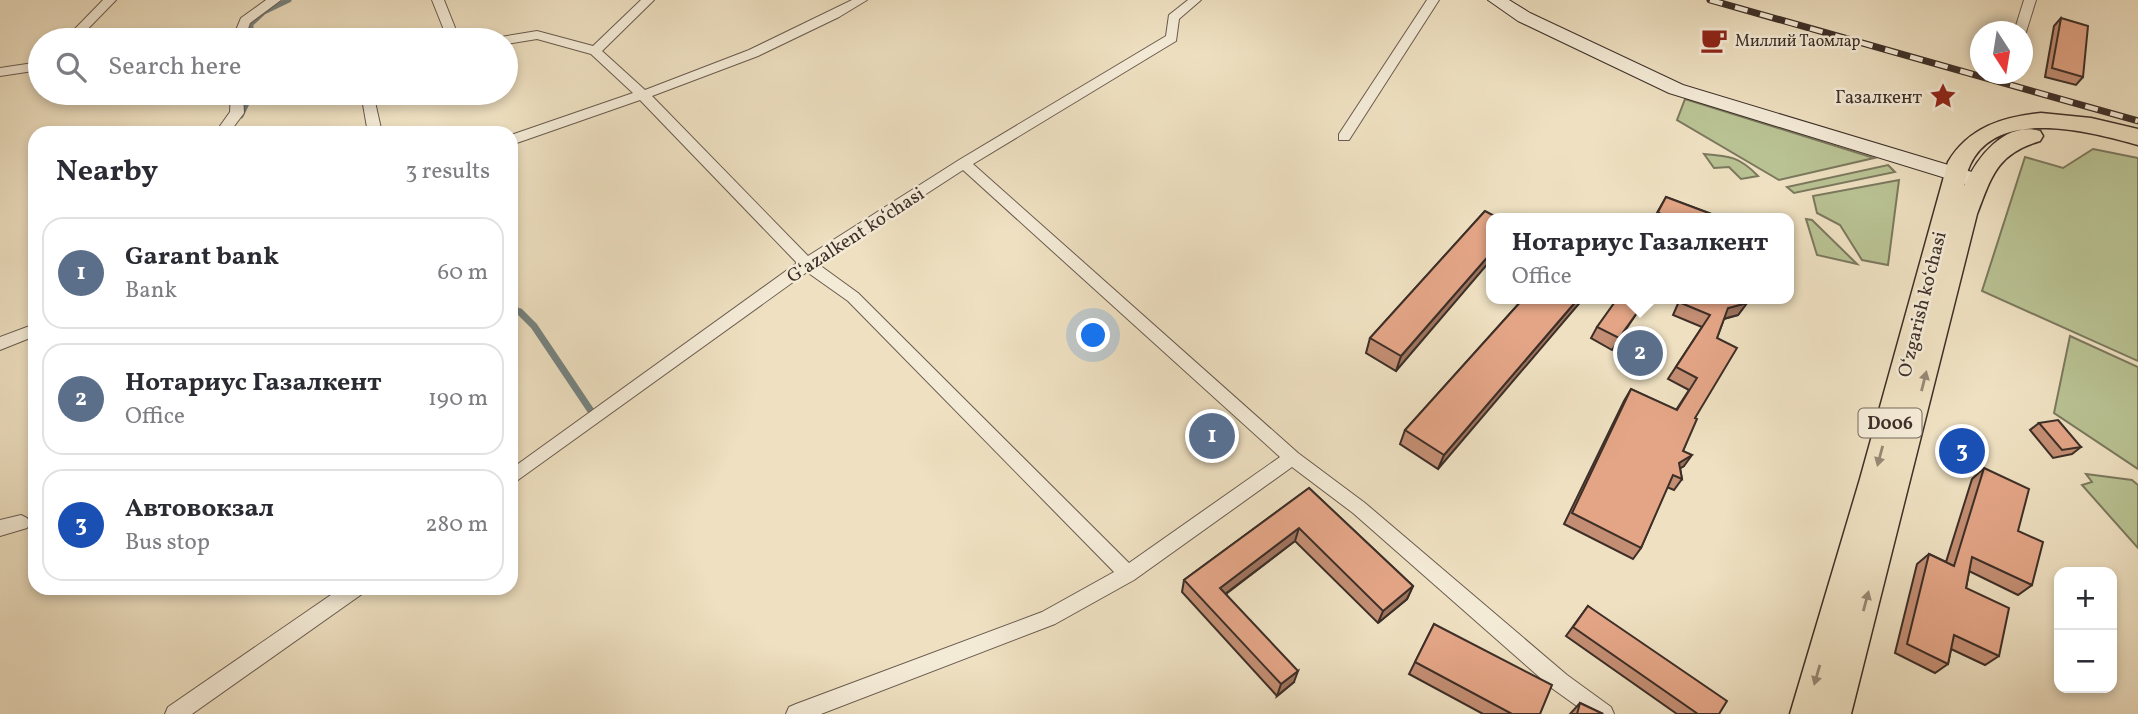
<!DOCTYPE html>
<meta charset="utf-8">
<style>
body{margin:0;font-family:Vollkorn,serif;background:#f7f7f7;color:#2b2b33}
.controls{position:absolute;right:21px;bottom:21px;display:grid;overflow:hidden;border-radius:14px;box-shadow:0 4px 10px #0003}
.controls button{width:63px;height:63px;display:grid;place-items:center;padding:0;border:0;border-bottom:2px solid #e1e1e2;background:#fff;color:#2b2b33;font:35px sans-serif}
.compass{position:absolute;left:1970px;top:21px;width:63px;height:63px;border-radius:50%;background:#fff;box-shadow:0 4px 10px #0003;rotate:168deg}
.you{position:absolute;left:1094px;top:336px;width:24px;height:24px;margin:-18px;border:5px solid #fff;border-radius:50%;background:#1a73e8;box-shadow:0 0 0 10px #1a73e833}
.badge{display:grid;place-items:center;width:46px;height:46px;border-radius:50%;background:#8f2418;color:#fff;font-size:23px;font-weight:700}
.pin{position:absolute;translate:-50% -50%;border:4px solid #fff;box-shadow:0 2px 7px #0006}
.popup{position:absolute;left:1486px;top:213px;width:308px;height:91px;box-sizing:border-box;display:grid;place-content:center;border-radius:14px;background:#fff;filter:drop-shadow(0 2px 5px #0005);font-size:23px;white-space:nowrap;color:#7c7c81}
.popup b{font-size:26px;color:#2b2b33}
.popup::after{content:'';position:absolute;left:50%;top:100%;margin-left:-14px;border:14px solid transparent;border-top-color:#fff}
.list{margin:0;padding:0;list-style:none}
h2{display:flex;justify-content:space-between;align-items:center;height:91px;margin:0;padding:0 28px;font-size:30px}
h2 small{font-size:23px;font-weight:400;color:#7c7c81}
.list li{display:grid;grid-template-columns:46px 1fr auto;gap:21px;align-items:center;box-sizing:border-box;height:112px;margin:0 14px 14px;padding:0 14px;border:2px solid #e1e1e2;border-radius:21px}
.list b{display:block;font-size:26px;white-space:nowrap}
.list p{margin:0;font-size:23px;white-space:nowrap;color:#7c7c81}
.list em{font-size:23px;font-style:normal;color:#7c7c81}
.icon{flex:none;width:38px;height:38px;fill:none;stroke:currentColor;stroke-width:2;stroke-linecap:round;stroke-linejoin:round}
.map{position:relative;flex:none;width:2138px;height:714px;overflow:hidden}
.search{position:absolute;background:#fff;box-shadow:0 4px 10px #0003;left:28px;top:28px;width:490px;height:77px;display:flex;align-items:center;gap:18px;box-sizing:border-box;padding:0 24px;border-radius:38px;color:#7c7c81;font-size:26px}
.panel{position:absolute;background:#fff;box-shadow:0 4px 10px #0003;left:28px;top:126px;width:490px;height:469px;border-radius:21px}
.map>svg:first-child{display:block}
</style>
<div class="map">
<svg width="2138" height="714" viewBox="0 0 2138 714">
<rect width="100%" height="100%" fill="#eee0c1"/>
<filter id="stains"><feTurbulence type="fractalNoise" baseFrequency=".00286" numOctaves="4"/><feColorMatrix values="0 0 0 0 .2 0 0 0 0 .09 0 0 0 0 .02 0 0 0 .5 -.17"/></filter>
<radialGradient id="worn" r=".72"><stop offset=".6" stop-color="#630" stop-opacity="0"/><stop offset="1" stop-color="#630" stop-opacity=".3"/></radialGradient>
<g fill="#b9c293" stroke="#7b785e" stroke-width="2">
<path d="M1685,99L1874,158L1779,180L1677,120Z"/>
<path d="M2093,149L2138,158V361L1982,291L2025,157L2063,168Z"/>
<path d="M1704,154C1730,156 1740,157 1758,176L1741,179L1729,167L1714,168Z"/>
<path d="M1888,165L1895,172L1794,193L1787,187Z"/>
<path d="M1899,180L1888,265L1862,260L1840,225L1817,213L1813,196Z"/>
<path d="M1806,219L1812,220L1857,264L1817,255Z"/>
<path d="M2070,336L2138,367V469L2054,413Z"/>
<path d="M2086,474L2132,480L2138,485V548L2082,485L2092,482Z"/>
</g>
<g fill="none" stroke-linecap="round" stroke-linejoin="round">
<g stroke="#768380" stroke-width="5">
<path d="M251,40V24L264,12L289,0"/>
<path d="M241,116L252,93"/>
<path d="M511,304L522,314"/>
</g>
<path stroke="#768380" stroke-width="7" d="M520,312L534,326L591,411"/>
<defs>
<g id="minor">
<path d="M103,0H116L77,40H64Z"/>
<path d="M266,0H281L250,23L244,40H232L241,18Z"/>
<path d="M432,0H444L460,40H448Z"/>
<path d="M641,0H654L602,51L645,90L749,50L852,0H867L839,17L758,56L652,96L808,256L959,160L1166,36L1169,15L1188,0H1201L1179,19L1176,41L973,164L1298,453L1365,503L1567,675L1611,707L1614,714H1588L1553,689L1353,513L1292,467L1134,580L1055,624L821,714H786L789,707L796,704L1042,612L1114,572L848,301L807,272L511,485V469L797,263L640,100L511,145V135L633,93L591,54L537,39L506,44V40H499L501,37L537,31L593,46ZM963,170L1280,457L1129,563L858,293L818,264Z"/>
<path d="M1427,0H1439L1349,140H1339V134Z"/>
<path d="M2024,0H2036L2026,32L2022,35V32H2014Z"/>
<path d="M40,62V70L0,76V68Z"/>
<path d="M231,93H243L244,113L229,133H215L230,112Z"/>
<path d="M361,93H373L382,133H368Z"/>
<path d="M35,324V336L0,350V337Z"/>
<path d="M21,515L27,518L30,523L27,528L0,536V520Z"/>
<path d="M341,588H365L362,594L192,714H165L168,707Z"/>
</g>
<path id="secondary" d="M1488,0H1509L1530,13L1683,85L1985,176L1988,181L1985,186L1978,188L1669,93L1518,21Z"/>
<path id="primary" d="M2041,113L2091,118L2138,129V145C2091,132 1997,106 1970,165C1967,171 1966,179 1964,186C1977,158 2004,121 2040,131L2043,136L2040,141C1997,154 1992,175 1977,214L1851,714H1790L1860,479L1948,162C1969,127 2003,117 2041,113Z"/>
</defs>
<use href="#minor" stroke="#695b4e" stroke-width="2"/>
<use href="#secondary" stroke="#3d2f28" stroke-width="2"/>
<use href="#primary" stroke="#3d2f28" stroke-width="3"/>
<use href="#minor" fill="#f4ebd7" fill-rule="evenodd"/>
<use href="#secondary" fill="#f4ebd7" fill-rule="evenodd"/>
<use href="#primary" fill="#eee0c1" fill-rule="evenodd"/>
<defs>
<path id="rail" d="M1710,0L2138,121"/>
</defs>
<use href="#rail" stroke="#3d2f28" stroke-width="7"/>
<use href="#rail" stroke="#f4ebd7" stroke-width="4.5" stroke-dasharray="13" stroke-linecap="butt"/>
</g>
<g fill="#c38e73" stroke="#3d2f28" stroke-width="2">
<path d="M2061,18L2083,77L2076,85L2045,77L2054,26Z"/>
<path d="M1666,197L1722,218H1654Z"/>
<path d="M1485,211L1396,371L1366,353L1370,338Z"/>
<path d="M1523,299L1438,469L1400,444L1405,430Z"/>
<path d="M1680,299H1744L1747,303L1738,315L1724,319L1717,338L1695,418L1683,451L1684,466L1680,468L1682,479L1674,490L1667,487L1641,548L1633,559L1564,524L1624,401L1631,389L1676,410L1689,390L1668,379L1702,327L1673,315Z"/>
<path d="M1641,307L1612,350L1591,338L1597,327Z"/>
<path d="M2039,423L2081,447L2072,454L2053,458L2030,430Z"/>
<path d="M1984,468L2018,531L2032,585L2018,595L1969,571L1966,588L1999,656L1985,665L1951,649L1948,664L1935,673L1895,653L1917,564L1929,554L1946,562L1972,479Z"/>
<path d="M1309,488L1413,586L1407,599L1378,623L1295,541L1226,594L1294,682L1277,696L1182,592L1184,580Z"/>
<path d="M1588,606L1719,714H1677L1566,636Z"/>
<path d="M1434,624L1540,714H1483L1409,674Z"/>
<path d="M1580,703L1603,714H1570Z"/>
</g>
<g fill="#9f745e" stroke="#3d2f28" stroke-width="2">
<path d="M1491,253V260L1396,371L1401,356Z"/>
<path d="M1578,299H1583L1438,469L1444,455Z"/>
<path d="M1747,303L1738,315L1719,320L1728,308Z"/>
<path d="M1692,455L1684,466L1671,474L1679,463Z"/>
<path d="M1299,528L1295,541L1217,600L1220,588Z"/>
<path d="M1413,586L1407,599L1378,623L1383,611Z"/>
<path d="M1298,671L1294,682L1277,696L1281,684Z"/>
</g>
<g fill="#e3a586" stroke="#3d2f28" stroke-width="2">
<path d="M2061,18L2088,26L2083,77L2052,68Z"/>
<path d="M1666,197L1722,218H1666L1658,212Z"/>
<path d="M1485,211L1498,218H1491V253L1401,356L1370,338Z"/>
<path d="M1523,299H1578L1444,455L1405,430Z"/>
<path d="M1617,299H1625L1641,307L1619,338L1597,327Z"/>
<path d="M1683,299H1744L1747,303L1728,308L1717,338L1737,348L1695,418L1697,419L1683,451L1692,455L1679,463L1682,479L1673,475L1641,548L1572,513L1631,389L1677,410L1697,378L1676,367L1710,315L1681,303Z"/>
<path d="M2058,420L2081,447L2062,450L2039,423Z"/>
<path d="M1984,468L2029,489L2018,531L2043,542L2032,585L1972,557L1966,588L2009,608L1999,656L1954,635L1948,664L1907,644L1929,554L1954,566Z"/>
<path d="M1309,488L1413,586L1383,611L1299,528L1220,588L1298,671L1281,684L1184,580Z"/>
<path d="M1588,606L1727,701L1719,714H1698L1573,627Z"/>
<path d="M1434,624L1552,685L1540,714H1512L1415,662Z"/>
<path d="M1580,703L1603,714H1577Z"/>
</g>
<defs><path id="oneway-solid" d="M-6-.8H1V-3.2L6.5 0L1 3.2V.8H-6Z" transform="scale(1.75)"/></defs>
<g fill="#968874">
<use href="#oneway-solid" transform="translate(1924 381) rotate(-76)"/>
<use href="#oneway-solid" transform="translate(1880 456) rotate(105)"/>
<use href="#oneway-solid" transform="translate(1866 601) rotate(-75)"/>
<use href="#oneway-solid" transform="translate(1817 675) rotate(106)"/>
</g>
<defs>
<symbol id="cafe-bare" viewBox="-9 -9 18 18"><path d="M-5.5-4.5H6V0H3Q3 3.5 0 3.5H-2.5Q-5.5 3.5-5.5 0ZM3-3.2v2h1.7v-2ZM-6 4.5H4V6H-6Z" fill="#8f2418" stroke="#f4ebd7" stroke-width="2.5" paint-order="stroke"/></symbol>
<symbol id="sight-bare" viewBox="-9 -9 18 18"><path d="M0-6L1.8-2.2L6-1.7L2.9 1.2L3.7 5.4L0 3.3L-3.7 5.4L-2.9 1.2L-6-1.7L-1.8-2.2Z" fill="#8f2418" stroke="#f4ebd7" stroke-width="2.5" paint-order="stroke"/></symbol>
</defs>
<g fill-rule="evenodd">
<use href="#cafe-bare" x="1695" y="21" width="38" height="38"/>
<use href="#sight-bare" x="1924" y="77" width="38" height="38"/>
</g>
<g text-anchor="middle" stroke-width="5" stroke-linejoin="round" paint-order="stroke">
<g font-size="16" fill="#3d2f28" stroke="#f4ebd7" text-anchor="start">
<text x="1735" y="46">Миллий Таомлар</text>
</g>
<rect fill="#f4ebd7" stroke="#74675c" stroke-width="2" x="1858.5" y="408.5" width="63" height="29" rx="5"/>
<g font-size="18" font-weight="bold" fill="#3d2f28">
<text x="1890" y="429">D006</text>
</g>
<g font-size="19" fill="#3d2f28" stroke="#f4ebd7" text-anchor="end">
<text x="1922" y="103">Газалкент</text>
</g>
<g font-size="19" fill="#3d2f28" stroke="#f4ebd7">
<text transform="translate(855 234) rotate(-33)" y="7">Gʻazalkent koʻchasi</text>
<text transform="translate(1921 304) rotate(-76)" y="7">Oʻzgarish koʻchasi</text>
</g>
</g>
<rect width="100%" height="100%" filter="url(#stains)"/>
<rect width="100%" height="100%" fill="url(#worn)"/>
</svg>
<div class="controls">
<button>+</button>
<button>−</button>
</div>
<svg class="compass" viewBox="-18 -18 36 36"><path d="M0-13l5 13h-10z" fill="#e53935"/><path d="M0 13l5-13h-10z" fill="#7c7c81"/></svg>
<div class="you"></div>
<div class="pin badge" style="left:1212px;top:436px;background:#5c6f8a">1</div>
<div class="pin badge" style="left:1640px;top:353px;background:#5c6f8a">2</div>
<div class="popup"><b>Нотариус Газалкент</b>Office</div>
<div class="pin badge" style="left:1962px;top:451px;background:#1a4fb4">3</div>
<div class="search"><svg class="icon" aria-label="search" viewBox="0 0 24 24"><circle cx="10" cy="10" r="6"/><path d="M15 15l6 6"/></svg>Search here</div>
<section class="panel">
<h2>Nearby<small>3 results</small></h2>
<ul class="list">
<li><span class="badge" style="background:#5c6f8a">1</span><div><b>Garant bank</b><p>Bank</p></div><em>60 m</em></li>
<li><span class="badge" style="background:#5c6f8a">2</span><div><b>Нотариус Газалкент</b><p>Office</p></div><em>190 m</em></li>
<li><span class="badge" style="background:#1a4fb4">3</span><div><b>Автовокзал</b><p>Bus stop</p></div><em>280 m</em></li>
</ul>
</section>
</div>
